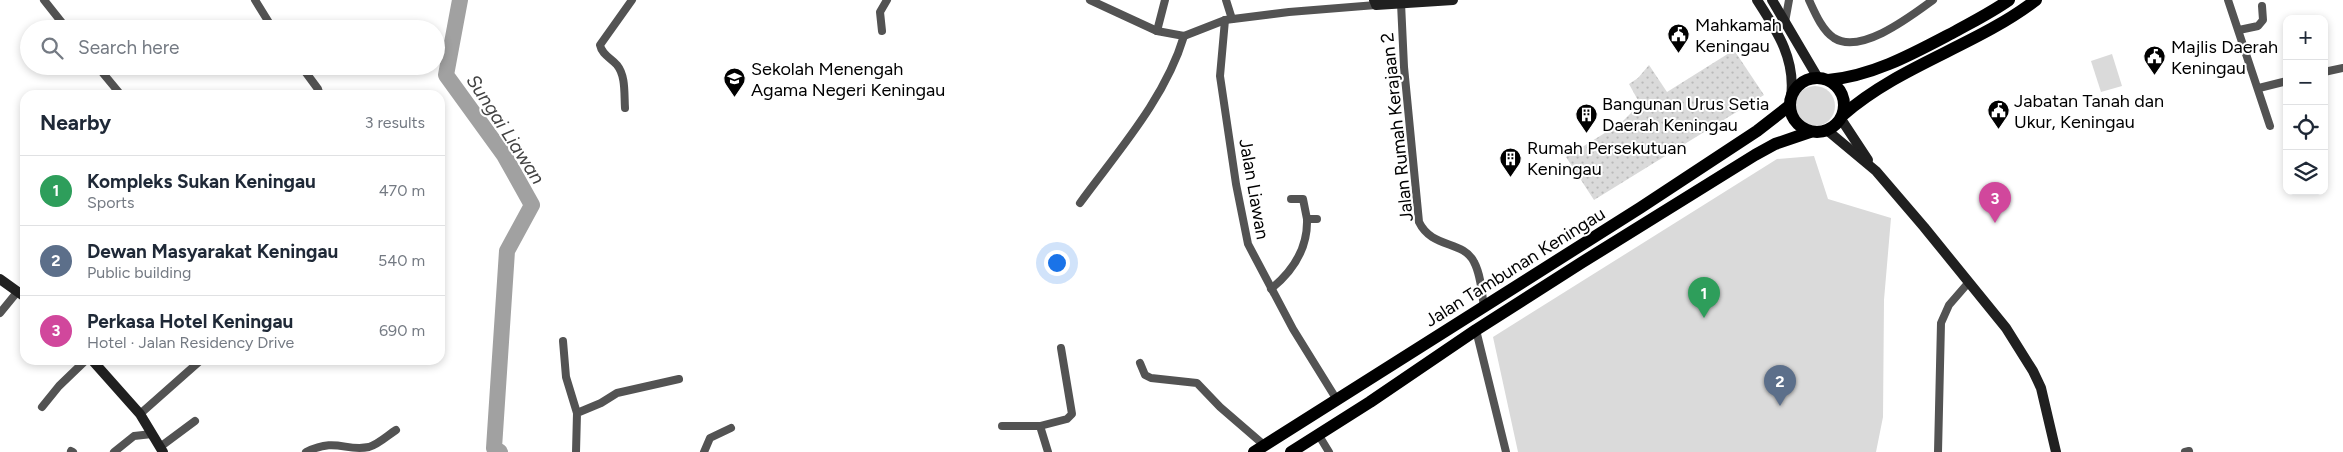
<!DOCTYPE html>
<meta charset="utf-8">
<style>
body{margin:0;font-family:Figtree,sans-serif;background:#f2f2f3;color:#1f2937}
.controls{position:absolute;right:15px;top:15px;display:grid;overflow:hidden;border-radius:10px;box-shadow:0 2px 8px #0003}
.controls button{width:45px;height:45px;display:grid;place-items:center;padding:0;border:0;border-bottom:1px solid #e0e1e3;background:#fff;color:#1f2937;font:25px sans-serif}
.you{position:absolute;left:1056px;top:262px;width:18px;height:18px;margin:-12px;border:4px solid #fff;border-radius:50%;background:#1a73e8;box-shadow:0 0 0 8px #1a73e833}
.badge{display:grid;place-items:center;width:32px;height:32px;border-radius:50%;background:#000;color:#fff;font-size:16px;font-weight:700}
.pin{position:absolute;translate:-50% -41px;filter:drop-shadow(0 1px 2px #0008)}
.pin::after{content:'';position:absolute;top:26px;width:18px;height:15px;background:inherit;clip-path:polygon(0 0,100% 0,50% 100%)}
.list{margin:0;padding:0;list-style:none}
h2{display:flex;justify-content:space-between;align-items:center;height:65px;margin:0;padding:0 20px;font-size:21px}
h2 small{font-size:16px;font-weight:400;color:#747a83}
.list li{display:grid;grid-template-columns:32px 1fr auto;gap:15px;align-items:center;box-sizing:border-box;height:70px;padding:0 20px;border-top:1px solid #e0e1e3}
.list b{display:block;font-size:19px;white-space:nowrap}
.list p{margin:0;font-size:16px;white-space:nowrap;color:#747a83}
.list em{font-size:16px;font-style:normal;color:#747a83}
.icon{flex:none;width:28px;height:28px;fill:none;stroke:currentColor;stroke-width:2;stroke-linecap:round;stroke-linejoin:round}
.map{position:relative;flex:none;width:2343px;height:452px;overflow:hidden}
.search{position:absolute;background:#fff;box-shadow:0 2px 8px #0003;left:20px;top:20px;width:425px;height:55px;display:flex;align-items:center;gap:12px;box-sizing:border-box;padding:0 18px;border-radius:28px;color:#747a83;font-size:19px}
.panel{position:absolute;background:#fff;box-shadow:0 2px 8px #0003;left:20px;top:90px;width:425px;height:275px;border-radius:15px}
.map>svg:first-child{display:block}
</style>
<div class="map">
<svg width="2343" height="452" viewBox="0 0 2343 452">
<defs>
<pattern id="grass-dots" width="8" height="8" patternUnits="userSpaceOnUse" patternTransform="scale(1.25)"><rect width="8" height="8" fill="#dadada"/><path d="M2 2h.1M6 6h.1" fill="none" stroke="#b9b9b9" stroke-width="1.8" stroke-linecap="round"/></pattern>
</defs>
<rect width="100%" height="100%" fill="#fff"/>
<path fill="url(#grass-dots)" d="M1734,50L1764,95L1594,200L1566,157L1621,123L1640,104L1629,84L1638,78L1649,65L1667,92Z"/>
<g fill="#dadada">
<path d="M2112,54L2122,86L2101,92L2091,61Z"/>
<circle cx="1815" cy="106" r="20"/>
<path d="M1814,156L1828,199L1891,218L1884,300L1883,417L1876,452H1518L1493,337L1777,159Z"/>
</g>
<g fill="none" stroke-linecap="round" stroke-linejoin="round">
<path stroke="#a1a1a1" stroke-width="16" d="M460,0L446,75L504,155L532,205L507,251L494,448L500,452"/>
<g stroke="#535353" stroke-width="8">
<path d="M44,0L67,29"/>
<path d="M255,0L273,29"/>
<path d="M1090,0L1157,31L1184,36L1225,20L1289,12L1376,5"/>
<path d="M1226,0L1232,19"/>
<path d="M1809,0C1815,13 1822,30 1834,38C1861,55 1911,16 1933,0"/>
<path d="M2228,0L2270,126"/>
<path d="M1401,3L1404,67L1419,222C1432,249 1463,240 1474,262C1481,275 1482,293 1484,308"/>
<path d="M1225,20L1220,76L1236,184L1248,244L1293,329L1337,400"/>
<path d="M1785,22L1789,0"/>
<path d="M2239,30L2258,26L2263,20L2262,6"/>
<path d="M882,31L880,12L887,0"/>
<path d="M1157,31L1165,0"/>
<path d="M97,66L121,95"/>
<path d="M301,66L318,89L320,95"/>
<path d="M2324,72L2343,68"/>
<path d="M2259,88L2287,81"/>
<path d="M625,108C624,94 626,76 617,65C611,58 602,55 600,45L632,0"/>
<path d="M1291,199H1303L1307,219"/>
<path d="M1080,203C1118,151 1165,99 1184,36"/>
<path d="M1271,289C1293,271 1308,249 1307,219H1317"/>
<path d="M0,313L18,291"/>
<path d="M1476,330L1506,452"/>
<path d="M563,341L566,377L577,413"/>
<path d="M1140,363L1145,375L1151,378L1197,383L1220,407L1264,445"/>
<path d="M42,407L59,386L86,360"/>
<path d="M140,414L201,360"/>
<path d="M1002,426H1040L1048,452"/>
<path d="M1040,426L1067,419L1072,414L1061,348"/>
<path d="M1318,434L1329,452"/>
<path d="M160,447L195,421"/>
<path d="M71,451L73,452"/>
<path d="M114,452L134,436L152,434"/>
<path d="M306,452C337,437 345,452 369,447C379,444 388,435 396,430"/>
<path d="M576,452L577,413L601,403L617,393L679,379"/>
<path d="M704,452L710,438L731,428"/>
<path d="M1938,452L1941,323L1949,305L1969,282"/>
<path d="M2185,452L2189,451"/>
</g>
<g stroke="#202020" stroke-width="10">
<path d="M1374,0L1376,5L1453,0"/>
<path d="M1757,0C1777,31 1796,59 1791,97"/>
<path d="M1772,0L1818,78"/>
<path d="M1841,119L1868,160"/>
<path d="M1828,131L1876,171L1924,227L2006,328L2033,371L2041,388L2056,452"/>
<path d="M0,279L25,297"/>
<path d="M92,360L140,414L163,452"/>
</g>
<g stroke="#000" stroke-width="12">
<circle cx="1817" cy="105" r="27"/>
<path d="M1828,80C1874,76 1916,52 1956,31C1974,21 1992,12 2009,0"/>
<path d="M1843,115C1900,65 1976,46 2036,0"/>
<path d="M1254,452L1640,208L1757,131L1789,106"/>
<path d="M1291,452L1370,402L1476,330L1581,263L1755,155L1775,144L1810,132"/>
</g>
</g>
<defs>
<symbol id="civic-pin" viewBox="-11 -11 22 30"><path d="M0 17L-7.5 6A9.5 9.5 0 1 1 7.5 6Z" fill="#000" stroke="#fff"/><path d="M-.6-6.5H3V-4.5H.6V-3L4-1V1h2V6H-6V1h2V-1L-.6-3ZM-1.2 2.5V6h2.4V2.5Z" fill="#fff"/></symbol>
<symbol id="school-pin" viewBox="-11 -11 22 30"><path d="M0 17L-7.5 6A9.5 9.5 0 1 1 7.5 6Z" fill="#000" stroke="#fff"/><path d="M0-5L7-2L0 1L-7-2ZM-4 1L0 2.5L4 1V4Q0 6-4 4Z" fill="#fff"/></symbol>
<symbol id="building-pin" viewBox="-11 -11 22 30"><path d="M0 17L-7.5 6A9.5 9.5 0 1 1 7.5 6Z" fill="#000" stroke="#fff"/><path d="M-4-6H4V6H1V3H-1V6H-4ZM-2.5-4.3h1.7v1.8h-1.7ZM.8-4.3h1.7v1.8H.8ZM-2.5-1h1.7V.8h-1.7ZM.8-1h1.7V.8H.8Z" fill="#fff"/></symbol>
</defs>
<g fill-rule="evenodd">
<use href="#civic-pin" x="1666" y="22" width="25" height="34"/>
<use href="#civic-pin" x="2142" y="44" width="25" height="34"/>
<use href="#school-pin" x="722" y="66" width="25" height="34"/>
<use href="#civic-pin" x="1986" y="98" width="25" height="34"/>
<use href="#building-pin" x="1574" y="102" width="25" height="34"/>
<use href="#building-pin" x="1498" y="146" width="25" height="34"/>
</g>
<g text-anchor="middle" stroke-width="4" stroke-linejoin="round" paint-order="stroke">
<g font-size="18" fill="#000" stroke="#fff" text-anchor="start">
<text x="1695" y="31">Mahkamah<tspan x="1695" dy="21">Keningau</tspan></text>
<text x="2171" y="53">Majlis Daerah<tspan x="2171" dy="21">Keningau</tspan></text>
<text x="751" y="75">Sekolah Menengah<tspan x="751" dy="21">Agama Negeri Keningau</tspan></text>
<text x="2014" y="107">Jabatan Tanah dan<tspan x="2014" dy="21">Ukur, Keningau</tspan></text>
<text x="1602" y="110">Bangunan Urus Setia<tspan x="1602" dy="21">Daerah Keningau</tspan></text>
<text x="1527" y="154">Rumah Persekutuan<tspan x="1527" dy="21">Keningau</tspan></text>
</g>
<g font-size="18" fill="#000" stroke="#fff">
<text transform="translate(1397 127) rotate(-96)" y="6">Jalan Rumah Kerajaan 2</text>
<text transform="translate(1254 189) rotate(80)" y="6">Jalan Liawan</text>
<text transform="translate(1515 267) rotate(-32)" y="6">Jalan Tambunan Keningau</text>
</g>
<g font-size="19" font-style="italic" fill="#424242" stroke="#fff">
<text transform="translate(506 129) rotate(57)" y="7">Sungai Liawan</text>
</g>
</g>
</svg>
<div class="controls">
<button>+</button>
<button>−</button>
<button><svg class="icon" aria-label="locate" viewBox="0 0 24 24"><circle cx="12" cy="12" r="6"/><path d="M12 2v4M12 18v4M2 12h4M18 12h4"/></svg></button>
<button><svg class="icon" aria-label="layers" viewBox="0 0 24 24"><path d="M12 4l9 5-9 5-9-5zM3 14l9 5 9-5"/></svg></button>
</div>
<div class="you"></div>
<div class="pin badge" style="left:1704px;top:318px;background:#2e9e5b">1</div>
<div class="pin badge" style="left:1780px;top:406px;background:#5c6f8a">2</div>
<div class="pin badge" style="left:1995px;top:223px;background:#d1479c">3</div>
<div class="search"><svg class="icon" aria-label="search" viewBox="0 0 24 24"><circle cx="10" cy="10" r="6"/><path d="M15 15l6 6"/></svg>Search here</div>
<section class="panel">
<h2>Nearby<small>3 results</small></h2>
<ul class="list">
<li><span class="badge" style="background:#2e9e5b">1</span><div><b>Kompleks Sukan Keningau</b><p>Sports</p></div><em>470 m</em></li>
<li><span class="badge" style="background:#5c6f8a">2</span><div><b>Dewan Masyarakat Keningau</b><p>Public building</p></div><em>540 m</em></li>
<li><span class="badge" style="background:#d1479c">3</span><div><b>Perkasa Hotel Keningau</b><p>Hotel · Jalan Residency Drive</p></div><em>690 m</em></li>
</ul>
</section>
</div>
